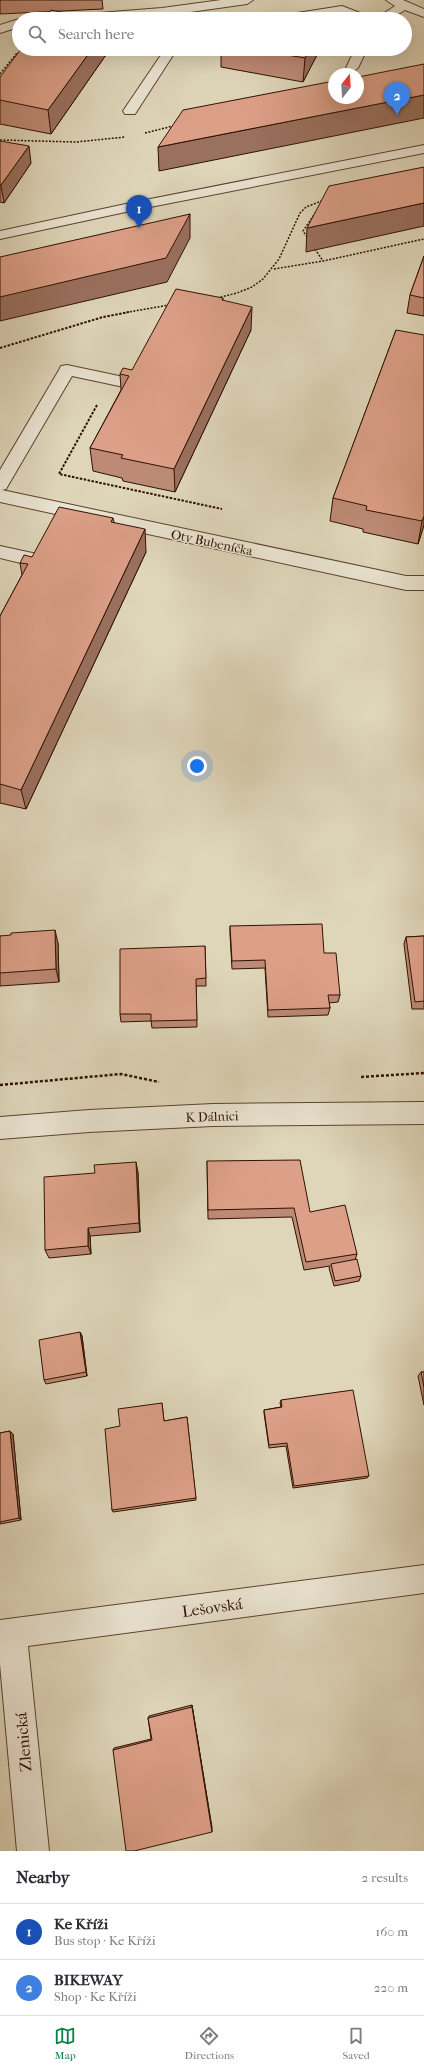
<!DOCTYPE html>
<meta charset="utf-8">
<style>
body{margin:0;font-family:"IM FELL French Canon",serif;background:#f7f7f7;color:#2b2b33}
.compass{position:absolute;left:328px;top:68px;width:36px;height:36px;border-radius:50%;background:#fff;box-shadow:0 4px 16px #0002;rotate:17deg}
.you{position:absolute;left:197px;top:766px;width:14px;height:14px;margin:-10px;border:3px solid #fff;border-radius:50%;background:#1a73e8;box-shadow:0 0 0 6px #1a73e833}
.badge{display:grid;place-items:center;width:26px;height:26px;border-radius:50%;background:#0b8043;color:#fff;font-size:13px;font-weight:700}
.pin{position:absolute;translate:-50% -33px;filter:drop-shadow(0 1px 2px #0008)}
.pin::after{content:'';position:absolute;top:21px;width:14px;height:12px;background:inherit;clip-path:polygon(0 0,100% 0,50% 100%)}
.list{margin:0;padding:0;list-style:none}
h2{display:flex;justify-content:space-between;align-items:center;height:52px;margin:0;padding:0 16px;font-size:17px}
h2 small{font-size:13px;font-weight:400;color:#7c7c81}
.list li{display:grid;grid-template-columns:26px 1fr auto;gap:12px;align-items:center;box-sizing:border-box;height:56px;padding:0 16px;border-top:1px solid #e1e1e2}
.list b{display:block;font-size:15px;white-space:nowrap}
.list p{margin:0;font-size:13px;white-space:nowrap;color:#7c7c81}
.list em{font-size:13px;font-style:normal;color:#7c7c81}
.icon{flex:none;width:22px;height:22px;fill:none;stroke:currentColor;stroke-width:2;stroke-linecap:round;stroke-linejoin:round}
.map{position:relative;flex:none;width:424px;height:1851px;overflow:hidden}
.search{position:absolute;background:#fff;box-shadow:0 4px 16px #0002;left:12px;right:12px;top:12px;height:44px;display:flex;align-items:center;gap:10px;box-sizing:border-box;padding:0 14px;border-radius:22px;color:#7c7c81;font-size:15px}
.sheet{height:164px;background:#fff}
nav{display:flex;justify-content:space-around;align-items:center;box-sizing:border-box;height:56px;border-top:1px solid #e1e1e2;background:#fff;font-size:11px;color:#7c7c81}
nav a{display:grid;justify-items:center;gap:2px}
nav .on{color:#0b8043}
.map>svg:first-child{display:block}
</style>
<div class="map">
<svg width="424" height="1851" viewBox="0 0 424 1851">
<rect width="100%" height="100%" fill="#dfd6ba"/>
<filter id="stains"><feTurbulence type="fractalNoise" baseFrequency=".005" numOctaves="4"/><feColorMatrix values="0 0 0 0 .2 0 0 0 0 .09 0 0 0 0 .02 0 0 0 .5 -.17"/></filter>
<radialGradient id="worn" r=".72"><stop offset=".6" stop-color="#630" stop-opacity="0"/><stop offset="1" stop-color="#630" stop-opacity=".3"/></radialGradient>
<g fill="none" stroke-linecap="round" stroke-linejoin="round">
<defs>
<g id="minor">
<path d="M221,0H253L247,4L162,16L120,19H67L73,15L162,8Z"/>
<path d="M386,0H403L424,9V17L405,10L390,19H375L395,6Z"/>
<path d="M342,6L368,16L370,19H353L341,14L308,19H278L284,15Z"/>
<path d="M19,19V27L0,33V25Z"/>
<path d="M165,49H177L135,114H125L123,111Z"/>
<path d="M355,49H367L358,68L352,72L346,68Z"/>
<path d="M424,145V153L135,210L0,239V231L135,202Z"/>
<path d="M67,365L138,380L144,381L146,385L144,389L138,390L72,376L6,489L2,490L406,576H424V590H406L0,502V470L59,370L61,366Z"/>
<path d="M0,546L51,557L54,562L51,567L45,569L0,558Z"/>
<path d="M424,1102V1124L213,1126L89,1132L0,1139V1117L89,1110L213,1104Z"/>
<path d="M424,1565V1593L28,1646L49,1851H17L0,1664V1620Z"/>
</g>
</defs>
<use href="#minor" stroke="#5c422f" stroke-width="2"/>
<g stroke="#301101" stroke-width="1.5" stroke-dasharray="2 1.5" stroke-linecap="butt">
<path d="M0,74L17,53"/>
<path d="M145,133L173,126"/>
<path d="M0,140L76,142L125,137"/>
<path d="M309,240L303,231L320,206"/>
<path d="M315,249L323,261"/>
<path d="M274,269L323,261L424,239"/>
<path d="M217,298L237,293L252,287L263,279L279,259L300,213L306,207L324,200"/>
<path d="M123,313L169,305"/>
</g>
<g stroke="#301101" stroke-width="2" stroke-dasharray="2.5 1.5" stroke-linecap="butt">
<path d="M0,348L103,317L129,312"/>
<path d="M97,405L59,474L222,509"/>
</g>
<g stroke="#301101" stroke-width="2.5" stroke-dasharray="3 2" stroke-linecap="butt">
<path d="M361,1077L424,1073"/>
<path d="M0,1085L121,1074L159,1082"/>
</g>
<use href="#minor" fill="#eae4d2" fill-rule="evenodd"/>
</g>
<g fill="#bd8a75" stroke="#301101">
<path d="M0,0H102L103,9L0,14Z"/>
<path d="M110,49L51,134L0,124V77Z"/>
<path d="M221,49H320L319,51L303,82L221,67Z"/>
<path d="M0,141L31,163L4,203L0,202Z"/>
<path d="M424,256V316L407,313L410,295Z"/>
<path d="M223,298V301L251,330L175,492L123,481L122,478L93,471L90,448L121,390L120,374L132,370Z"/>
<path d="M396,330L424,525L418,544L363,532V529L330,521L333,498Z"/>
<path d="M113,518L114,522L146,552L26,809L0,803V616L22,575L20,563Z"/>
<path d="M230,926L324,953L340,995L338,1002L329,1003L330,1008L328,1015L268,1017L265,968L232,969L230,934Z"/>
<path d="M0,936L58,943L59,982L0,986Z"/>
<path d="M424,936V1009H412L404,944L406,937Z"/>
<path d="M205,946L206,986H196L197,1027L152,1028L151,1021L121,1022L120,1014Z"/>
<path d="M207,1161L310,1212L357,1254L355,1260L361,1276L359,1281L334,1286L329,1268L330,1266L304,1270L292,1217L208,1219Z"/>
<path d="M138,1172L140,1232L90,1236L91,1254L49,1258L45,1250Z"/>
<path d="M80,1332L82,1336L87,1376L46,1384L44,1380Z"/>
<path d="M421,1372H424V1405L418,1376Z"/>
<path d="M281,1400L369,1476L367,1478L293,1488L286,1446L269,1448L264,1413V1410L281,1407L280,1403Z"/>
<path d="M162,1403L164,1421L187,1417L196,1500L113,1512L112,1510L120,1426Z"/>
<path d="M10,1431L13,1434L21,1520L0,1524V1433Z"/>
<path d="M192,1705L212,1828L113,1750L114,1748L151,1739L148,1718L149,1716Z"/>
</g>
<g fill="#9a705f" stroke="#301101">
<path d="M92,49H110L51,134L48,110Z"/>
<path d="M310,49H320L319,51L303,82L305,58Z"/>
<path d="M424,95V118L159,171L158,147Z"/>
<path d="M29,146L31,163L4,203L1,185Z"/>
<path d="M424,203V226L306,252L307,228Z"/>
<path d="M190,214V238L167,282L0,321V297Z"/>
<path d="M252,307L251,330L175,492L174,469Z"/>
<path d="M424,516V525L418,544L422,521Z"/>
<path d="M145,529L146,552L26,809L21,790Z"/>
<path d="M55,930L58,943L59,982L56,969Z"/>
<path d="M136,1162L138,1172L140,1232L139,1223Z"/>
<path d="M88,1228L90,1236L91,1254L88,1246Z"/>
<path d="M80,1332L82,1336L87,1376L86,1372Z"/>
<path d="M10,1431L13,1434L21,1520L19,1518Z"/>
<path d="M192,1705L212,1828V1832L192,1707Z"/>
</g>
<g fill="#dca088" stroke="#301101">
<path d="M51,10L96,19H44Z"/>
<path d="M239,13L272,19H236Z"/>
<path d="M21,49H92L48,110L0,100V77Z"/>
<path d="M252,49H310L305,58Z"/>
<path d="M424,64V95L158,147L183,110L334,81V98H358V77Z"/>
<path d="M0,141L29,146L1,185H0Z"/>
<path d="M424,167V203L307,228L329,186Z"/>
<path d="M190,214L166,258L0,297V257Z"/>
<path d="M424,256V298L410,295Z"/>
<path d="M176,289L223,298L222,300L252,307L174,469L121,458L123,455L90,448L129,376L120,374L123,368L132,370Z"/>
<path d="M396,330L424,335V516L422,521L366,510L367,506L333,498Z"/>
<path d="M59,507L113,518L111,522L145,529L21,790L0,784V616L28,564L20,563L24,555L32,557Z"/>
<path d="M322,924L324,953H336L340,995H328L330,1008L268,1010L265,960L232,961L230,926Z"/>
<path d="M55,930L56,969L0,973V936L11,935V933Z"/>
<path d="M424,936V1001L415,1002L406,937Z"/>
<path d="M205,946L206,978L196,979L197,1020L151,1021V1014H120V949Z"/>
<path d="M300,1160L310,1212L345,1205L357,1254L306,1262L294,1208L208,1210L207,1161Z"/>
<path d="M136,1162L139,1223L88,1228V1246L45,1250L44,1177L95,1173L94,1165Z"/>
<path d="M357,1259L361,1276L335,1281L331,1264Z"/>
<path d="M80,1332L86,1372L44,1380L39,1340Z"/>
<path d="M421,1372H424V1387Z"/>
<path d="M353,1390L369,1476L294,1486L287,1443L269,1445L264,1410L282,1407L281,1400Z"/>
<path d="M162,1403L164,1421L187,1417L196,1498L112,1510L105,1429L120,1426L118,1409Z"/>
<path d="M10,1431L19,1518L0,1522V1433Z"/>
<path d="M192,1707L212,1832L134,1851H126L113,1750L152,1740L148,1718Z"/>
</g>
<g text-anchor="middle" stroke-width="3" stroke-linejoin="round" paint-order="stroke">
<g font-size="13" fill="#301101" stroke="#eae4d2">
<text transform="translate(212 542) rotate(12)" y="5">Oty Bubeníčka</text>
<text transform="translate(212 1116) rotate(-2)" y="5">K Dálnici</text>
</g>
<g font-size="16" fill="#301101" stroke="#eae4d2">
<text transform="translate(212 1607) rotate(-8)" y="6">Lešovská</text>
<text transform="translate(23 1742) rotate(-95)" y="6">Zlenická</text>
</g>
</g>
<rect width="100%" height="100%" filter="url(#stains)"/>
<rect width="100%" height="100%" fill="url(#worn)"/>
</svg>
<svg class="compass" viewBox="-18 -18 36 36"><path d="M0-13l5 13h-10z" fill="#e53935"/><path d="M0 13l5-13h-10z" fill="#7c7c81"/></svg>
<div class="you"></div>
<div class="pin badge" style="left:139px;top:228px;background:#1a4fb4">1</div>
<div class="pin badge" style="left:397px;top:115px;background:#3f7fe0">2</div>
<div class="search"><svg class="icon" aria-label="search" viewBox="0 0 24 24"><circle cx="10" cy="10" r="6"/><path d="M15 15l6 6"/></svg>Search here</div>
</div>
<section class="sheet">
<h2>Nearby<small>2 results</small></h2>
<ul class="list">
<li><span class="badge" style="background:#1a4fb4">1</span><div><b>Ke Kříži</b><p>Bus stop · Ke Kříži</p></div><em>160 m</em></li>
<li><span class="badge" style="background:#3f7fe0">2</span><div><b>BIKEWAY</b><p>Shop · Ke Kříži</p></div><em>220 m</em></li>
</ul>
</section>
<nav>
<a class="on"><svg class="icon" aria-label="map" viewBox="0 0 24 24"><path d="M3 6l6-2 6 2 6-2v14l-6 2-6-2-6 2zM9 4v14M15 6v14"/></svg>Map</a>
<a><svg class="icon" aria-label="directions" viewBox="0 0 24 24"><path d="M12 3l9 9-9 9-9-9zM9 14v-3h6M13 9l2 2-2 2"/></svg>Directions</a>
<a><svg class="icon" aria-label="saved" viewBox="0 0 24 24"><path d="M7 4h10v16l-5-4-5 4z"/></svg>Saved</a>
</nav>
